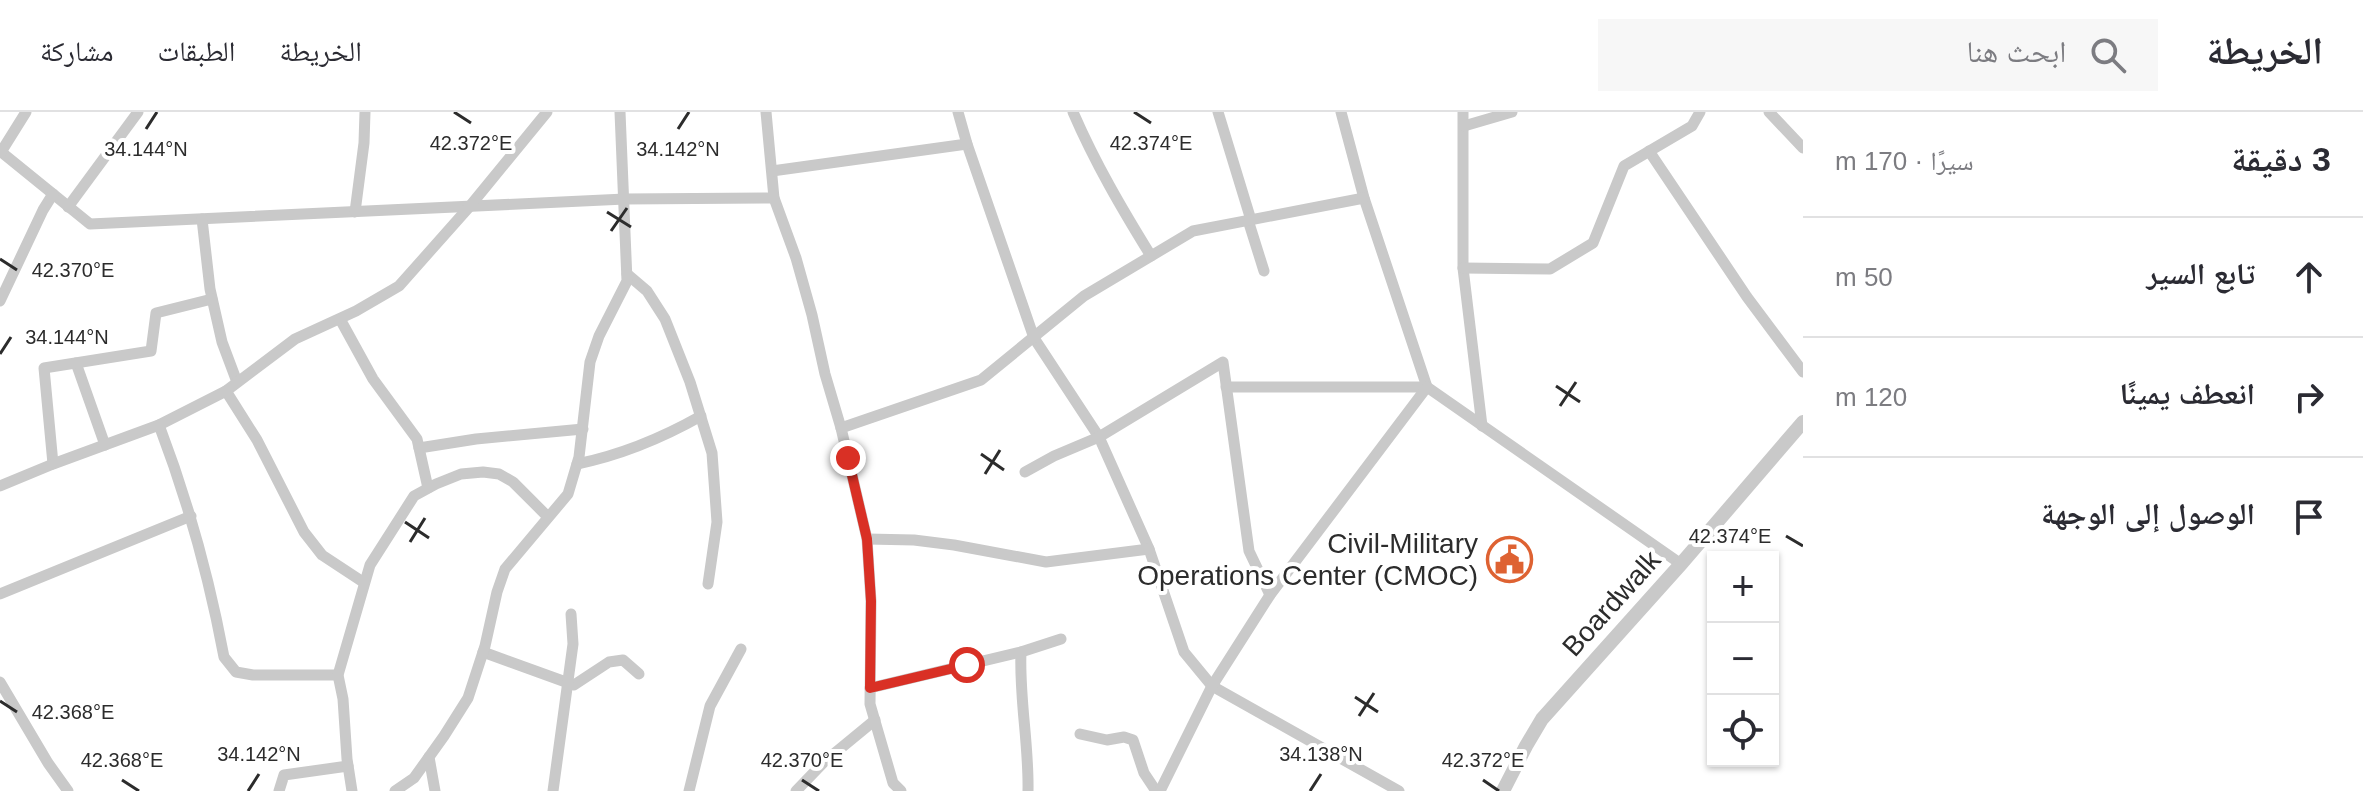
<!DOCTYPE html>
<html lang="ar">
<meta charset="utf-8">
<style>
body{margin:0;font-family:Arial,"Noto Naskh Arabic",sans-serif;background:#f7f7f7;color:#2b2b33;direction:rtl}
.controls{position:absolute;right:24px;bottom:24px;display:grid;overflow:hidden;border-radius:0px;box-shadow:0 2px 6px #0004}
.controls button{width:72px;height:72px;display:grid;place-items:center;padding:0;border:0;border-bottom:2px solid #e1e1e2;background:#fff;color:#2b2b33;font:40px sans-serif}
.stop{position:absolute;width:24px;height:24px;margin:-18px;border:6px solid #d93025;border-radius:50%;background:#fff}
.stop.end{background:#d93025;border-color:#fff;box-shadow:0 2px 8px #0008}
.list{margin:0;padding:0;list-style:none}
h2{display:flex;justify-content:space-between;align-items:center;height:104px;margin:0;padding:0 32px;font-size:34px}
h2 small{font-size:26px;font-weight:400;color:#7c7c81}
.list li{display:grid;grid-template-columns:52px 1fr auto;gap:24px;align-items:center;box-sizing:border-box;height:120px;padding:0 32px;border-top:2px solid #e1e1e2}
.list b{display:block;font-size:30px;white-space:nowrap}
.list em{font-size:26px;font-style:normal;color:#7c7c81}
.icon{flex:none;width:44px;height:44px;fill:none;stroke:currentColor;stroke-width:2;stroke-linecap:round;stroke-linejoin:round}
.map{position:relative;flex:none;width:1803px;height:679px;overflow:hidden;direction:ltr}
header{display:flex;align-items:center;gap:48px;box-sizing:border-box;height:112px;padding:0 40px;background:#fff;border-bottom:2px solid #e1e1e2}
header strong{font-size:38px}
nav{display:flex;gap:44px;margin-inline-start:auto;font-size:28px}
.search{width:560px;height:72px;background:#f7f7f7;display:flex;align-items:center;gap:20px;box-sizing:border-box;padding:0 28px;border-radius:0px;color:#7c7c81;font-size:30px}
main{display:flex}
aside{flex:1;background:#fff}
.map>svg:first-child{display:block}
</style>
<header>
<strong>الخريطة</strong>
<div class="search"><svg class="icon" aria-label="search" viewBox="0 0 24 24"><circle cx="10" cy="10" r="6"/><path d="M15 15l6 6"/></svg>ابحث هنا</div>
<nav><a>الخريطة</a><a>الطبقات</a><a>مشاركة</a></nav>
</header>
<main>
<aside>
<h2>3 دقيقة<small>سيرًا · 170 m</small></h2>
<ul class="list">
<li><svg class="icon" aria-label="ahead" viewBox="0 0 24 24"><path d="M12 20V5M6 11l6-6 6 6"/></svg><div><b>تابع السير</b></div><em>50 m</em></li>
<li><svg class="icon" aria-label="right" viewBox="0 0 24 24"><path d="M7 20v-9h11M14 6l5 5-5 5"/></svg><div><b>انعطف يمينًا</b></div><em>120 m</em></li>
<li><svg class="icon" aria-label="arrive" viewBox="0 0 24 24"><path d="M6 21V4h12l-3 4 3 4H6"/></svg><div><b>الوصول إلى الوجهة</b></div></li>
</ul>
</aside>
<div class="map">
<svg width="1803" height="679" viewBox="0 0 1803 679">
<rect width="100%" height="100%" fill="#fff"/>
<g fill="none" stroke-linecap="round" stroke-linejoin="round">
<g stroke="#c9c9c9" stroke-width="11">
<path d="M766,0L774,86L796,146L812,203L825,262L841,316L867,427L871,489L870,592L893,671L901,679"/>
<path d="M958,0L967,32L1034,226L1099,325L1149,437L1184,540L1212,574L1399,679"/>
<path d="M1073,0C1095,51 1122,97 1151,144"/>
<path d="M1218,0L1251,108"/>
<path d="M1341,0L1364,86L1427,275L1681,452"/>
<path d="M1463,0V156L1482,314"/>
<path d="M1769,0L1803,36"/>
<path d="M1464,14L1512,0"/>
<path d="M0,39L90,112L625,87L774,86"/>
<path d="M1649,39L1747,185L1803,260"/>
<path d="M1,40L26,0"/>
<path d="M772,59L967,32"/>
<path d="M68,95L138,0"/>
<path d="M355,100L364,31L365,0"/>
<path d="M202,107L210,177L222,230L237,270"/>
<path d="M1248,108L1264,159"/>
<path d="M1463,156L1550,157L1593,131L1624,54L1692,14L1700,0"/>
<path d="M627,162L647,179L665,207L690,270L712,341L717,410L708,472"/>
<path d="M0,189L43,98L53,82"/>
<path d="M340,207L373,267L417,327L428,376"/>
<path d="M76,251L105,333"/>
<path d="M1226,275H1427"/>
<path d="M226,279L257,328L304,420L322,443L363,470"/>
<path d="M159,313C188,389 209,465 224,545L236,560L253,563H338"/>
<path d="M841,316L981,268L1084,184L1193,119L1364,86"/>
<path d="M419,336L476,327L583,317"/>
<path d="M53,352L44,256L151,239L156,201L212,187"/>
<path d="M577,352C621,343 662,326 701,304"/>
<path d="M1025,360L1054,344L1099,325L1223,250L1249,439L1270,483"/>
<path d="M0,374L53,352L159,313L226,279L295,227L356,199L399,174L470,94L547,0"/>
<path d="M867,427L914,428L954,433L1046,450L1149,437"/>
<path d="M0,482L191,404"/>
<path d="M483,540L574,573L609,550L623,548L639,562"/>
<path d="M1021,540C1019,586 1029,632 1028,679"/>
<path d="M0,570L48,651L68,679"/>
<path d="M870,576L1021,540L1061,527"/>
<path d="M1080,622L1107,628L1124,625L1133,628L1144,661L1156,679"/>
<path d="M429,645L435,679"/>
<path d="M279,679L284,663L348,654"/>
<path d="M352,679L347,647L343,587L338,563L370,453L414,384L436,372L461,362L483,360L499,362L513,370L548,405"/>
<path d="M395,679L414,666L444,624L468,586L485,534L497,480L505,457L568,382L579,345L590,250L599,224L627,169L620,0"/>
<path d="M553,679L573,532L571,502"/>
<path d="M689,679L710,594L741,537"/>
<path d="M796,679L824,650L875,608"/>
<path d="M1160,679L1212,574L1270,483L1427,275"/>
</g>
<path stroke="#c9c9c9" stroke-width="14" d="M1503,679L1526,634L1542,607L1681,452L1803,310"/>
</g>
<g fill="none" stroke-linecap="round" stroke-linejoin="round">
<path stroke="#d93025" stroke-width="10" d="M848,346L867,427L871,489L870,576L967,553"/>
</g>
<path fill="none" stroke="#2c2c2c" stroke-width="3" d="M454,0L471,11M1134,0L1151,11M146,17L157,0M678,17L689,0M607,100L631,115M611,119L627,96M0,147L17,158M0,242L11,225M1556,274L1580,290M1560,294L1576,270M981,342L1004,358M985,362L1000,338M405,410L429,426M1786,424L1803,434M410,430L425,406M1355,585L1378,600M0,589L17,600M1359,604L1374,581M122,668L139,679M802,668L819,679M1483,668L1499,679M248,679L259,662M1310,679L1321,662"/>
<defs>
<symbol id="civic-ring" viewBox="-11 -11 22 22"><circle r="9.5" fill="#fff" stroke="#de6232" stroke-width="1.5"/><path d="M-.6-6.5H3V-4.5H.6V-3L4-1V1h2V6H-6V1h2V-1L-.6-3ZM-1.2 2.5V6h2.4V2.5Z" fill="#de6232"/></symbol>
</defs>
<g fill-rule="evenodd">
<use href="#civic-ring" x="1484" y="422" width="51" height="51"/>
</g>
<g text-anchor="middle" stroke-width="8" stroke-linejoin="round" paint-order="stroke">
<g font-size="28" fill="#2c2c2c" stroke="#fff" text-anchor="end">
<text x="1478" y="441">Civil-Military<tspan x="1478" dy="32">Operations Center (CMOC)</tspan></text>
</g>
<g font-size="28" fill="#2c2c2c" stroke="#fff">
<text transform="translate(1611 491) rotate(-48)" y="10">Boardwalk</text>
</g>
</g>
<g font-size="20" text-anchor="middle" fill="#2c2c2c" stroke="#fff" stroke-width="8" stroke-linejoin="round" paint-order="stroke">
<text x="471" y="38">42.372°E</text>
<text x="1151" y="38">42.374°E</text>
<text x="146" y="44">34.144°N</text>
<text x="678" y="44">34.142°N</text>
<text x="73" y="165">42.370°E</text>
<text x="67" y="232">34.144°N</text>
<text x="1730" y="431">42.374°E</text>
<text x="73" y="607">42.368°E</text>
<text x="259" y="649">34.142°N</text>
<text x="1321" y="649">34.138°N</text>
<text x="122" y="655">42.368°E</text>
<text x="802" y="655">42.370°E</text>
<text x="1483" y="655">42.372°E</text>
</g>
</svg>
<div class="controls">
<button>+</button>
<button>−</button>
<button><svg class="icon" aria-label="locate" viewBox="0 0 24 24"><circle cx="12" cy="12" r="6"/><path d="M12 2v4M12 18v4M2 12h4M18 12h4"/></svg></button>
</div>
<div class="stop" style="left:967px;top:553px"></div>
<div class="stop end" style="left:848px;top:346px"></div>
</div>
</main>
